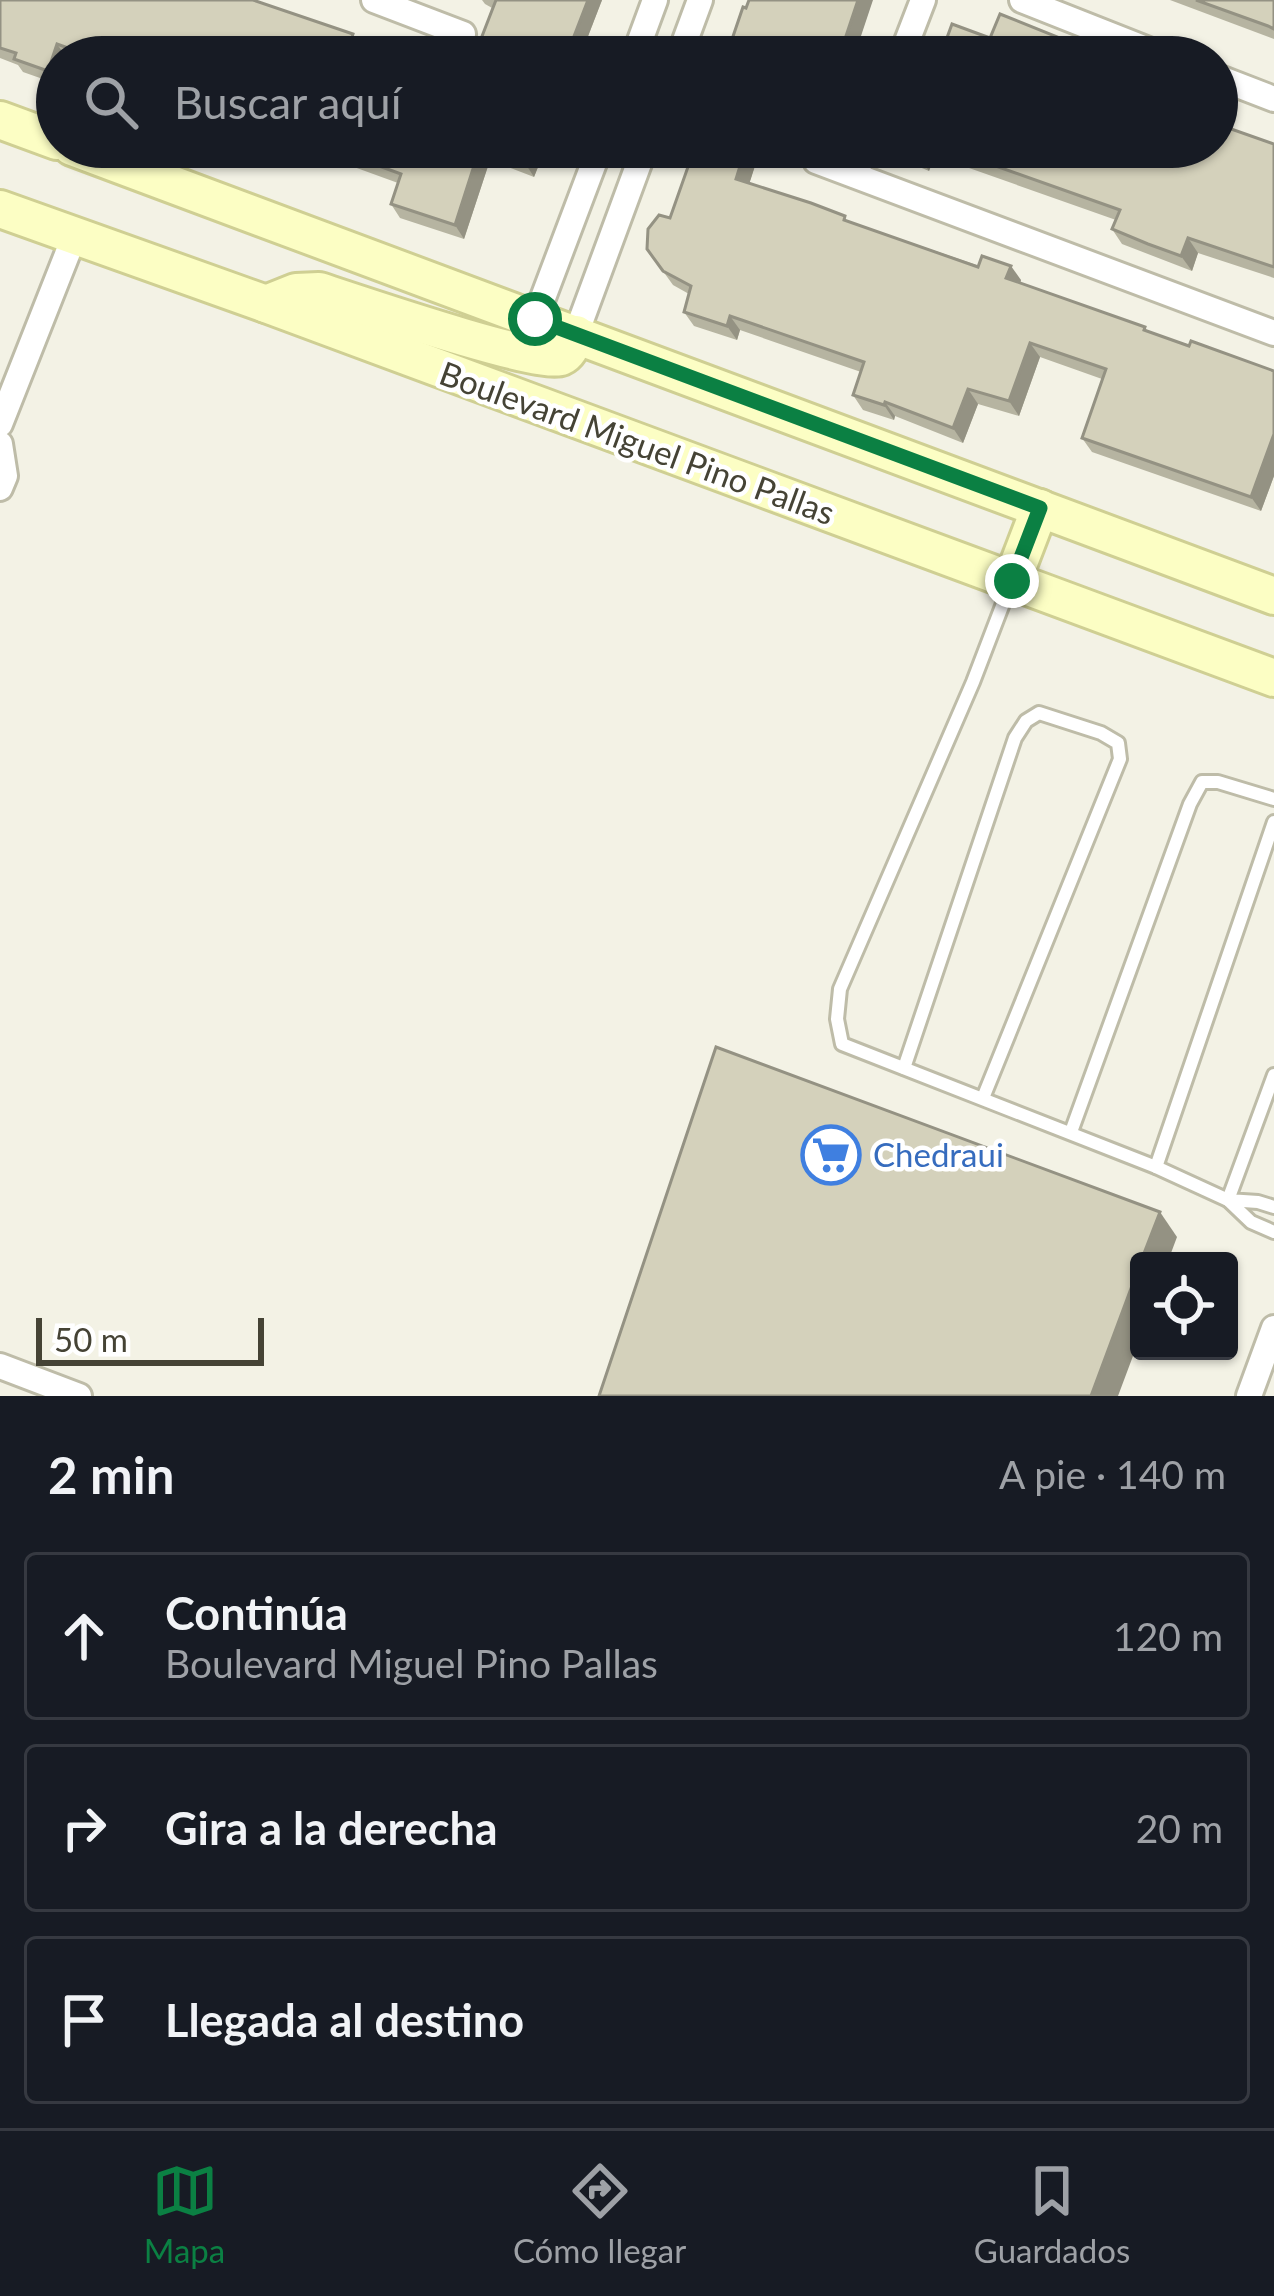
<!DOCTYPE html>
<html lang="es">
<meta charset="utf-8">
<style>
body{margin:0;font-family:Lato,sans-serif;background:#242831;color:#f1f3f6}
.controls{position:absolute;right:36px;bottom:36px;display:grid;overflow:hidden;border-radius:12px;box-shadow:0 3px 9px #0004}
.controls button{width:108px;height:108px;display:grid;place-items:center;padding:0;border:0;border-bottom:3px solid #363941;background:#171b24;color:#f1f3f6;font:60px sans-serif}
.scale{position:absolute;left:36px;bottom:30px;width:228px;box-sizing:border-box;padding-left:12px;border:6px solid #454335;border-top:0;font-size:33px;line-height:42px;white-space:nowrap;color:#454335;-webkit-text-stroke:9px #fff;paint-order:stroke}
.stop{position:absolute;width:36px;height:36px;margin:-27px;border:9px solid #0b8043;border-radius:50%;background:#fff}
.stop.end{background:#0b8043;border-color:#fff;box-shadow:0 3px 12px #0008}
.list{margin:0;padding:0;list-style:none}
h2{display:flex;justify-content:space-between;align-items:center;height:156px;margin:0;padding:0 48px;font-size:51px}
h2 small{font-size:39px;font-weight:400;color:#9ea1a6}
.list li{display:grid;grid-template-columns:78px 1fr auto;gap:36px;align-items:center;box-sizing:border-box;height:168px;margin:0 24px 24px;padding:0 24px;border:3px solid #363941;border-radius:12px}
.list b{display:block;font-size:45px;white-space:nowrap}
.list p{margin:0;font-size:39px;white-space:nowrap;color:#9ea1a6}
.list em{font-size:39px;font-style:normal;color:#9ea1a6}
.icon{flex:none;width:66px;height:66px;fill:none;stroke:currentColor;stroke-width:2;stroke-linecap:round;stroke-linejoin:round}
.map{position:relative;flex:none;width:1274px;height:1396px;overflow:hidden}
.search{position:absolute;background:#171b24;box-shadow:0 3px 9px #0004;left:36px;right:36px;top:36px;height:132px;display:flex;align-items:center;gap:30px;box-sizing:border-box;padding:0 42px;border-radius:66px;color:#9ea1a6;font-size:45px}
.sheet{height:732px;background:#171b24}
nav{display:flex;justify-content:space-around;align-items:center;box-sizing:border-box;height:168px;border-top:3px solid #363941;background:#171b24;font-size:33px;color:#9ea1a6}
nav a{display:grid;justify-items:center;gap:6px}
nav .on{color:#0b8043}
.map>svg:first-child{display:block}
</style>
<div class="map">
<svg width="1274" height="1396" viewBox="0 0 1274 1396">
<rect width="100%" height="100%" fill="#f3f2e5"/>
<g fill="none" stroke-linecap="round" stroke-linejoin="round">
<defs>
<g id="service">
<path d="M1009,588L973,682L840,989L837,1019L842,1044L1156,1167L1228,1200L1251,1222L1274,1232"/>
<path d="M904,1068L1015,738L1026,721L1039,713L1101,733L1118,743L1120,759L983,1098"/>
<path d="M1274,1075L1228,1200L1258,1202L1274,1207"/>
<path d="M1071,1132L1190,804L1202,782H1218L1274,799"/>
<path d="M1156,1167L1274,822"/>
</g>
<g id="minor">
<path d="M374,0L463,34"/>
<path d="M1022,0L1166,57"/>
<path d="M634,57L655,0"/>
<path d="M679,57L700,0"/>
<path d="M901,57L923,0"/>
<path d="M1217,77L1274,99"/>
<path d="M816,161L1274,333"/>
<path d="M855,175L866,147"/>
<path d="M535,319L600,147"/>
<path d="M576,334L645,147"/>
<path d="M0,424L74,237"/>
<path d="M0,444L5,476L0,488"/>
<path d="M0,1366L79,1396"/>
<path d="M1249,1396L1274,1328"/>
</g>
<g id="secondary">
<path d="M0,120L57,141"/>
<path d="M72,147L1274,596"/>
<path d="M0,209L266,304L1274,678"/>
<path d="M266,304L296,292L319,291C353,302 540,366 561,357C570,353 572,343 576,334"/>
<path d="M1012,581L1040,508"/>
</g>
</defs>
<use href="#service" stroke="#bebca8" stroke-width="18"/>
<use href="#minor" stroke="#bebca8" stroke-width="30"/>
<use href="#secondary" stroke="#cfcf93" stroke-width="42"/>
<use href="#service" stroke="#fff" stroke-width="12"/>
<use href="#minor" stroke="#fff" stroke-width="24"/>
<use href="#secondary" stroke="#fcfec4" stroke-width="36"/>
</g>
<g fill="#b6b4a1">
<path d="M0,0L357,39L404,57H57V84L23,72L18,65L0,58Z"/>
<path d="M482,0H602L580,57L485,4Z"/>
<path d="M1170,0H1274V39Z"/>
<path d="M1274,144V278L1198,253L1192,271L1122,244L1112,229L1116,220L935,156L929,171L905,161L896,147H1217Z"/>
<path d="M299,147H546L534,177L490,160L464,239L400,218L391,204L398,183Z"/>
<path d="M695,147H761L749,184L850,222L1021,280L1020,283L1145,327L1148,332L1274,371V476L1261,511L1092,452L1082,438L1102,379L1040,357L1019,416L978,404L963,443L895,416L894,420L863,410L853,395L861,372L740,330L737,340L694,326L684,312L689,294L673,285L647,249L670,218Z"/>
</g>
<g fill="#949283">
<path d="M588,0H602L580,57H566Z"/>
<path d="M858,0H873L854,57H839Z"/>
<path d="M1060,38L1070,53L1069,57H1053Z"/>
<path d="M57,44L66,57H57V84L48,71Z"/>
<path d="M481,147L490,160L464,239L455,225Z"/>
<path d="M531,147H546L534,177L525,163Z"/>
<path d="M746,147H761L746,194L736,179Z"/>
<path d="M922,147H929L935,156L929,171L919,156Z"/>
<path d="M1188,238L1198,253L1192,271L1181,256Z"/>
<path d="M1011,266L1021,280L1017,293L1006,278Z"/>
<path d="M730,316L740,330L737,340L727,326Z"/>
<path d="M1030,343L1040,357L1019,416L1009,401Z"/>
<path d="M968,389L978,404L963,443L953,428Z"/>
<path d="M885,402L895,416L894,420L884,405Z"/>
<path d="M1274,434V476L1261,511L1251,497Z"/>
<path d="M1160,1212L1177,1237L1168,1261H1141Z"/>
<path d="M1139,1267V1340L1118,1396H1091Z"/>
</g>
<g fill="#d4d1bb" stroke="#949283" stroke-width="3">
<path d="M0,0H253L353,34L352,37L404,57H93L57,44L48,71L14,59L16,53L0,48Z"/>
<path d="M496,0H588L566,57H474Z"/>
<path d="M749,0H858L839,57H726L743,7L746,8Z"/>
<path d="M1196,0H1274V29L1268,26Z"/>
<path d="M1000,14L1060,38L1053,57H940L952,24L990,38Z"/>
<path d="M1217,124L1274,144V267L1188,238L1181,256L1148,244L1112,229L1120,210L942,147H1217Z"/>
<path d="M327,147H480L455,225L391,204L401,174Z"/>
<path d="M482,147H531L525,163Z"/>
<path d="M695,147H746L736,179L811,203L845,216L844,220L978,267L982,256L1011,266L1006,278L1145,327L1144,330L1189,346L1191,341L1274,371V434L1251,497L1082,438L1106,369L1030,343L1009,401L968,389L953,428L885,402L884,405L853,395L864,362L730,316L727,326L684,312L691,286L663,271L647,249L648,229L659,215L670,218Z"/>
<path d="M897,147H922L919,156Z"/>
<path d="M716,1047L1160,1212L1141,1261H1139V1267L1091,1396H599Z"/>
</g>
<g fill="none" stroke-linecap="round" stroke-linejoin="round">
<path stroke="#0b8043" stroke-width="15" d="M535,319L1040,508L1012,581"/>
</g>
<defs>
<symbol id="supermarket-ring" viewBox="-11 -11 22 22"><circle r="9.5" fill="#fff" stroke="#3f7fe0" stroke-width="1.5"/><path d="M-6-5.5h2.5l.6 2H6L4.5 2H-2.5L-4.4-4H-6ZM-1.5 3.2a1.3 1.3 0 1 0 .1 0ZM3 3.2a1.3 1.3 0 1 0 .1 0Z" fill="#3f7fe0"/></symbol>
</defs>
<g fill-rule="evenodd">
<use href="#supermarket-ring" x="798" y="1122" width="66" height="66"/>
</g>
<g text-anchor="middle" stroke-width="9" stroke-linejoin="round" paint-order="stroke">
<g font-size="33" fill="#454335" stroke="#fff">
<text transform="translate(637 443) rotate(20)" y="12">Boulevard Miguel Pino Pallas</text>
</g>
<g font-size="33" fill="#366cbe" stroke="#fff" text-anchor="start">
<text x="873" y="1167">Chedraui</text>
</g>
</g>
</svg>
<div class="controls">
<button><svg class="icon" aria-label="locate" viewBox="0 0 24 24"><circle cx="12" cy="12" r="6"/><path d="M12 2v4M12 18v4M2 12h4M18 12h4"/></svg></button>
</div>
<div class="scale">50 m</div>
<div class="stop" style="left:535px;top:319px"></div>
<div class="stop end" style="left:1012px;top:581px"></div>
<div class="search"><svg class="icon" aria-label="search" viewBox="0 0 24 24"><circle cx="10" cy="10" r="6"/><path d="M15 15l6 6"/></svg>Buscar aquí</div>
</div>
<section class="sheet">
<h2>2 min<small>A pie · 140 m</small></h2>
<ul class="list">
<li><svg class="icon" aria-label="ahead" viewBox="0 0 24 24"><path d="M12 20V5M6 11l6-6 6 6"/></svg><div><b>Continúa</b><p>Boulevard Miguel Pino Pallas</p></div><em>120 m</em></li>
<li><svg class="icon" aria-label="right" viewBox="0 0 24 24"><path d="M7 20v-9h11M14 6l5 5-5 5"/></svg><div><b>Gira a la derecha</b></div><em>20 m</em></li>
<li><svg class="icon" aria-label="arrive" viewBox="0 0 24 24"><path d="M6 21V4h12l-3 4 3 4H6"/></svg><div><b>Llegada al destino</b></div></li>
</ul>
</section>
<nav>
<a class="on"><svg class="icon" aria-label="map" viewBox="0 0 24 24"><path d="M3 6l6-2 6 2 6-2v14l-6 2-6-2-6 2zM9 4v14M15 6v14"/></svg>Mapa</a>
<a><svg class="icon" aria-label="directions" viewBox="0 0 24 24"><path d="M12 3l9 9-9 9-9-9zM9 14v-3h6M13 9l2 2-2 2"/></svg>Cómo llegar</a>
<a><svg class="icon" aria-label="saved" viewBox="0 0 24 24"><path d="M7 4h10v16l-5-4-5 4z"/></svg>Guardados</a>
</nav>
